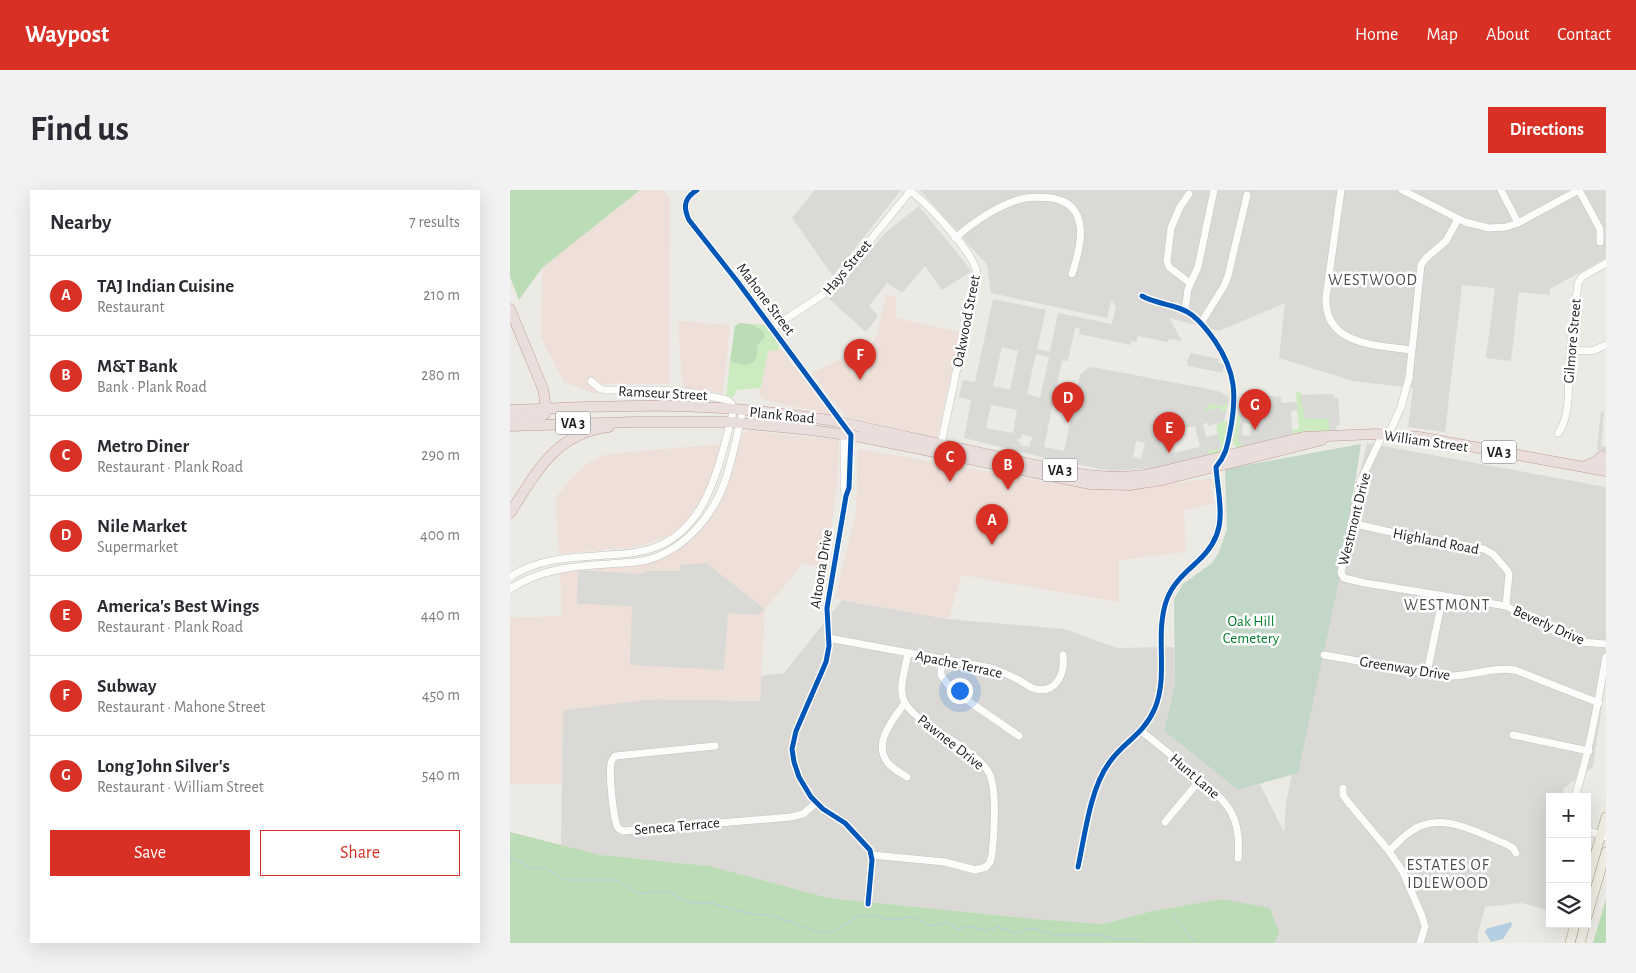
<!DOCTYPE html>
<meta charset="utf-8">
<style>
body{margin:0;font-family:"Alegreya Sans",sans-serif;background:#f2f2f3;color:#2b2b33}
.controls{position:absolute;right:15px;bottom:15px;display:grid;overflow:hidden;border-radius:0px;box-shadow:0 5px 20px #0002}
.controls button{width:45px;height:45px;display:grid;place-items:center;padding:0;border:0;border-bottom:1px solid #e1e1e2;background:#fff;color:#2b2b33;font:25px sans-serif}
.you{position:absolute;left:449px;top:500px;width:18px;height:18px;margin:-12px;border:4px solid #fff;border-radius:50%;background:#1a73e8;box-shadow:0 0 0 8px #1a73e833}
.badge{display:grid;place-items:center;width:32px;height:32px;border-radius:50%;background:#d93025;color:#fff;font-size:16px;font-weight:700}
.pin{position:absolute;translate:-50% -41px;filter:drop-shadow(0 1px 2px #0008)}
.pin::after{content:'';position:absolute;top:26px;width:18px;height:15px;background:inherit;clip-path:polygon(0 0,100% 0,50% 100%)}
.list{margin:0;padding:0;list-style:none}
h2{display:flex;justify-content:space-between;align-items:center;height:65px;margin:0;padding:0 20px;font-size:21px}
h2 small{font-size:16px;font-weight:400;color:#7c7c81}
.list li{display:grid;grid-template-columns:32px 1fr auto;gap:15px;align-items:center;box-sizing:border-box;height:80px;padding:0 20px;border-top:1px solid #e1e1e2}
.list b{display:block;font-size:19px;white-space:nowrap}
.list p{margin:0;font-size:16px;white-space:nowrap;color:#7c7c81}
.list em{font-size:16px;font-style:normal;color:#7c7c81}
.actions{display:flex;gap:10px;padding:15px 20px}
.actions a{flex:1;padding:11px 0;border:1px solid #d93025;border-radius:0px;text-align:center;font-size:18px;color:#d93025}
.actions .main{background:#d93025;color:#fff}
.icon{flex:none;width:28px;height:28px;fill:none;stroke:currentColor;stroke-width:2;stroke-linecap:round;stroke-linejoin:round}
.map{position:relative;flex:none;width:1096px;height:753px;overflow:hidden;border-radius:0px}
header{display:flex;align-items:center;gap:30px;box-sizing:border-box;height:70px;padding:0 25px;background:#d93025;color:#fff}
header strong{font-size:24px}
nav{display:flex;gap:28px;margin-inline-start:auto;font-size:18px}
.intro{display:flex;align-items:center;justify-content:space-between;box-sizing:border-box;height:120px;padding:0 30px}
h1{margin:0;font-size:35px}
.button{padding:12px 22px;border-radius:0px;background:#d93025;color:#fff;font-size:18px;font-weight:700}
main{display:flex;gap:30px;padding:0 30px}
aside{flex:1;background:#fff;border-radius:0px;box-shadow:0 5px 20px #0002}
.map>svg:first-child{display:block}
</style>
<header>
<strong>Waypost</strong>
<nav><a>Home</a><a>Map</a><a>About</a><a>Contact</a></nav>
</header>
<div class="intro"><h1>Find us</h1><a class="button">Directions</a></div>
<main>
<aside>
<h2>Nearby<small>7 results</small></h2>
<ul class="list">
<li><span class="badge">A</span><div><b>TAJ Indian Cuisine</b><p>Restaurant</p></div><em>210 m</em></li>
<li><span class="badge">B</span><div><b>M&amp;T Bank</b><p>Bank · Plank Road</p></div><em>280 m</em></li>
<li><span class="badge">C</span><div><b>Metro Diner</b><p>Restaurant · Plank Road</p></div><em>290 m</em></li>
<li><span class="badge">D</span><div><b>Nile Market</b><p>Supermarket</p></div><em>400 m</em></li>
<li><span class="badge">E</span><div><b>America's Best Wings</b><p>Restaurant · Plank Road</p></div><em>440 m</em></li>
<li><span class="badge">F</span><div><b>Subway</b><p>Restaurant · Mahone Street</p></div><em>450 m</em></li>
<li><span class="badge">G</span><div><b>Long John Silver's</b><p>Restaurant · William Street</p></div><em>540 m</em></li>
</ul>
<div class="actions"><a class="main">Save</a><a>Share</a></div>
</aside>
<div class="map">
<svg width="1096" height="753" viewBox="0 0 1096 753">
<rect width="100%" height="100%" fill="#ebeae4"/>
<g fill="#dad9d6">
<path d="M305,0H391L323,86L282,28Z"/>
<path d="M410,0H1096V68L1040,99V105L1009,102L1001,171L976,168L985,98L952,95L935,242L898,237L903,198L843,191L769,168L775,113L709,141L659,128L606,117L601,110L597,128L481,103L477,75Z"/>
<path d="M409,16L457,75L461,82L432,100L415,76L392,103L377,93L359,116L368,126L356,142L319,109L375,43Z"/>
<path d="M857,253L1096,297V489L1083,577L1053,599V607H1040V721L1011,713L975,717L968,743V753H765L769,743L711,709L642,721L593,734L525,729L319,708L200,676L91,665L51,655L53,520L144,509L250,511L251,486L274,483L332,410L438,429L554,439L607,458L664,457L665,494L654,541L728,600L750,594L774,642L776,613L789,550Z"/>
</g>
<g fill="#eee0d8">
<path d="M130,0H153L160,8L159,194H90L87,204L54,192L31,148L32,78Z"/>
<path d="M376,105L386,107V128L450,142L427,248L336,227L302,183L361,155L367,145Z"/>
<path d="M169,131L220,135L213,203L173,198L168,138Z"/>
<path d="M270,158L321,225L254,210L249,205L258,161L269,160Z"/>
<path d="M240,241L329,250L327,298L315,377L293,374L255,419L250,511L144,509L53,520L51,594H0V428L52,426L50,381L124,374L176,353L212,305L230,249L233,244Z"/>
<path d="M211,254L203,286L187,318H184L176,333L163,344L134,355L122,357L49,364L45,309L61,288L74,276L91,266L98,264Z"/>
<path d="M348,259L548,294L611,301L701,288L704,314L674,320L676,362L609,370V412L452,385L438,429L325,408L346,323Z"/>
</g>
<g fill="#cdebc0">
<path d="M241,134L256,135L269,154V160L258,161L251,198L227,200L223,207H216L220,171L229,175L247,166V157L255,147L253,141Z"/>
<path d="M786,202H791L795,229H819V241L783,246L782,240L789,239Z"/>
<path d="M715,213L718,214L716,221L692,222L699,214L714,216Z"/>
<path d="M728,225L731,226L728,252L737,257L731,258L726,257L723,252Z"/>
<path d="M714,231H717L718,234L712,260L699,266L698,261L711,258L706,235Z"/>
</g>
<g fill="#bcdcb7">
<path d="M0,0H130L32,78L9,110L0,87Z"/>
<path d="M230,133L241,134L253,141L255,147C253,150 249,153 247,157C246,161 248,160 247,165C245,179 228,175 220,171L225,136Z"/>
<path d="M0,642L91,665L200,676L319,708L525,729L593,734L642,721L711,709L760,718L769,743L765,753H0Z"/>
<path d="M1096,709V753H1083Z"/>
</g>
<path fill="#c2d7c8" d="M851,254L831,381L788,583L728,600L654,541L665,494L664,409L673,394L702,373L709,362L717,339L715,279Z"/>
<g fill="#d9d9d6" fill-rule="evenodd">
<path d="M483,109L536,120L527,159L540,162L548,123L602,134L606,117L659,128L672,151L659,149L658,152L628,146L626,152L621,151V155L569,144L570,138H565L558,171L552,170L534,257L554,261L570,185L575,180L582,177L708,201L719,208L718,214L715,213L714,216L699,214L693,221L710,218L711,222L716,221L714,231L699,236L698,233L693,234L696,247L708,244L711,258L698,261L699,266L643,278L601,281L532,267L454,248L461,210L449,207L453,190L465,192ZM492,157L508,161L500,200L483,196ZM526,164L539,167L530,208L517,204ZM481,215L507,220L503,243L476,238ZM685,236L690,257L658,264L655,252L658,251V248L672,245L671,239ZM512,244L522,247L519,257L510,255V252L507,251L508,248L510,249ZM626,251L635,253L631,269L623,267Z"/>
<path d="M681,163L709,169L708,173L713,174L716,178H713V183L678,176L677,171Z"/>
<path d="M824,204V207L828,208L830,234L826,236L827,240L819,241V229H795L790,205Z"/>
<path d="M743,206L745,211L759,206L771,207V213L786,212L788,220L781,221L783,246L737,257L728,252L731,226L728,225L729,215L734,213L735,208ZM733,233L741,234L740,246L732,245Z"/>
<path d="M1091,221L1094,222L1091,256L1096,257V261L1087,260Z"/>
<path d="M196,373L255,419L247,425L218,423L214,480L120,475L122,416L67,414L68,380L130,384L139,381H171L170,375Z"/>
</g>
<path fill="#b5cde0" d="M1001,732L1002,735L993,749L981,752L975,742L976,739Z"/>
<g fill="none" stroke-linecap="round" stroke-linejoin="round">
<g stroke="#b5cde0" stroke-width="1">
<path d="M0,666L21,678H35L55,690H105L129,703L160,702L176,712L201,713L240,724L261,725L310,743L322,742L347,727L362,725L380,730L402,727L422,736L437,732L448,739L461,736L475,741L488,737L505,743L521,738L545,745H591L604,749H626L630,753"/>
<path d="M663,725L685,753"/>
</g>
<defs>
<g id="minor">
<path d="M187,0C174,8 173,17 179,30L227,91L341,245L339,298L336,306L317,418L319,456L316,472L286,541L282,559L284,572L289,587L301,607L313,619L335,633L360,660L362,670L358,714"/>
<path d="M399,0C417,13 463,61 467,83L431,254"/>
<path d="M831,0L816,107C814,156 867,155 901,160"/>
<path d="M892,0L955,32L979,38L996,37L1008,33L1069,0L1090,39V52"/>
<path d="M991,0L1008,33"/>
<path d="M679,4L670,17L661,38L657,71L659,77L680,93"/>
<path d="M948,29L936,51L916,68L911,75L899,188L891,217L881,239L871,248L851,290L831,383L834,388L855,393L996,416L1040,439L1071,452L1096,454"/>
<path d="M445,48C465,31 489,14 515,8C523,7 533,7 542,8C582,15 571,57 562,84"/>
<path d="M675,121L678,99L688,77L704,0"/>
<path d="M691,133L714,96L718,86L737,5"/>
<path d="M262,138L320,100L401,0"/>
<path d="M1060,160L1082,161L1096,155"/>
<path d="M334,241V298L336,306"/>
<path d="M1048,243C1060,229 1059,197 1058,180L1068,93L1072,87L1096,73"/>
<path d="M841,333L876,341L974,359L983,364L997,380L999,384L996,416"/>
<path d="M0,387C26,370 53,368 84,366C102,364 122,365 140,359C200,341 209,271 224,219L221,213L217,210L186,203L151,200H94L89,198L81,191"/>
<path d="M0,399C31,379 63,376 99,374C111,373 125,373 137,370C174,360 203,326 215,291C223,268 227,244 233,220"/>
<path d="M318,448L481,478C490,481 499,485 507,489C513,492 519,497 525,499C547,504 555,483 553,465"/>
<path d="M814,465L933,486C957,488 981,476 1005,480L1089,513"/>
<path d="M431,469V485L441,499L509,546"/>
<path d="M917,483L933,406"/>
<path d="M394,514C383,530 362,553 378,573C383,579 391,583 397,587"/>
<path d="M631,541C649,555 667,570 685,585C716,612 732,623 728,668"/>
<path d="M1003,545L1079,561"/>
<path d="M205,556L105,566C103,569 102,569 101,573C99,586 103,628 108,638L113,641L281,627L293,624L306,613"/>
<path d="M833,598V605L838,612L879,661L893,682L912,726L915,737L910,753"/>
<path d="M1065,607C1080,559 1087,516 1096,467"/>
<path d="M655,632L690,590"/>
<path d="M1077,640L1096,647"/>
<path d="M879,661C887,654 894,645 903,640C932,621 968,643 996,654L1003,658L1006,663"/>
<path d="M361,665L435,672L465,680L476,677L480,672L482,665C484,646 487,602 480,585C468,557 399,533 393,508C389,495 396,477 398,463"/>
<path d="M568,677C575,645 580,599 599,573C614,551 633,546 645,518C659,484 644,444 657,409C663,393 675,383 688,371C720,342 709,316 706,277C716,265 717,257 720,242C727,206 726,182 705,151C698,141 691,132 682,125C668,114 648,115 632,106"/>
</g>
<g id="major">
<path d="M1077,693L1096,627"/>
<path d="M1077,727L1096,662"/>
<path d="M1060,753L1065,734"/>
<path d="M1070,753L1075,734"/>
</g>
<g id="highway">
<path d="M0,119L33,199L36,219L35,224L31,226L0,229"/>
<path d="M0,220C55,218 110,215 165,216C218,217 272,223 325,231L557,282C585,287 613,289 641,284L794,247L866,244L909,247L1096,281"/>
<path d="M0,236L125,232H220L301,240L351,247L580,294L619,295L652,290L812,250"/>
<path d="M1075,276L1086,272L1092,266L1096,274"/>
<path d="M0,323C27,282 45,243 99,237"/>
</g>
</defs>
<use href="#minor" stroke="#c3c3c0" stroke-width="8"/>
<use href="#major" stroke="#a19e81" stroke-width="10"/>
<use href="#highway" stroke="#c29b9b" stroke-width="11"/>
<use href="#minor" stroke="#fcfcfb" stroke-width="7"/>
<use href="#major" stroke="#f0eee3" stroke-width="9"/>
<use href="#highway" stroke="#e9dedc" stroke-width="10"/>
<defs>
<g id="cycleway">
<path d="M187,0C174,8 173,17 179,30L227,91L341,245L339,298L336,306L317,418L319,456L316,472L286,541L282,559L284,572L289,587L301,607L313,619L335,633L360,660L362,670L358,714"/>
<path d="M568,677C575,645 580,599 599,573C614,551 633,546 645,518C659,484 644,444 657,409C663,393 675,383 688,371C720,342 709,316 706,277C716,265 717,257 720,242C727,206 726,182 705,151C698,141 691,132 682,125C668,114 648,115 632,106"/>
</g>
</defs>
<use href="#cycleway" stroke="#fff" stroke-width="8"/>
<use href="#cycleway" stroke="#0057b8" stroke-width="5"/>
</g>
<g text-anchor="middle" stroke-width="5" stroke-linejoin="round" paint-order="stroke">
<g fill="#fff" stroke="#606060" stroke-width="1">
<rect x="45.5" y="221.5" width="35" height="23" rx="4"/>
<rect x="971.5" y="250.5" width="35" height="23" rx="4"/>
<rect x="532.5" y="268.5" width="35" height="23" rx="4"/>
</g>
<g font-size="14" font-weight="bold" fill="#1c1c1c">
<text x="63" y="238">VA 3</text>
<text x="989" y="267">VA 3</text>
<text x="550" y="285">VA 3</text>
</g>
<g font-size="15" fill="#1c1c1c" stroke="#fff">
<text transform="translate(337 77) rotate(-50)" y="5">Hays Street</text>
<text transform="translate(256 109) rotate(53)" y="5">Mahone Street</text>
<text transform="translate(456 131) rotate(-79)" y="5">Oakwood Street</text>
<text transform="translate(1062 151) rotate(-85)" y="5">Gilmore Street</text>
<text transform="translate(153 203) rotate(3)" y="5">Ramseur Street</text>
<text transform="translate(272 225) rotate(6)" y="5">Plank Road</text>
<text transform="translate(916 251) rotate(8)" y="5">William Street</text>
<text transform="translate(844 329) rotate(-76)" y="5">Westmont Drive</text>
<text transform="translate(926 351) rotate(11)" y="5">Highland Road</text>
<text transform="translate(311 379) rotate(-81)" y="5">Altoona Drive</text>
<text transform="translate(1039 435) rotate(24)" y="5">Beverly Drive</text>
<text transform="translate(449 474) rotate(12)" y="5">Apache Terrace</text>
<text transform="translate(895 478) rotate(9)" y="5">Greenway Drive</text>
<text transform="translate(441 552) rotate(38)" y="5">Pawnee Drive</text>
<text transform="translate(685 586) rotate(41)" y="5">Hunt Lane</text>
<text transform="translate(167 636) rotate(-5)" y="5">Seneca Terrace</text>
</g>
<g font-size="15" fill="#057f2e" stroke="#fff">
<text x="741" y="436">Oak Hill<tspan x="741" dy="17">Cemetery</tspan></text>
</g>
<g font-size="16" letter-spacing="1" fill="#4f4f4f" stroke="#fff">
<text x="863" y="95">WESTWOOD</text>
<text x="937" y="420">WESTMONT</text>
<text x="938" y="680">ESTATES OF<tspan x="938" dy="18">IDLEWOOD</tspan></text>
</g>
</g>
</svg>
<div class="controls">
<button>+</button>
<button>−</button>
<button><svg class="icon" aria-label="layers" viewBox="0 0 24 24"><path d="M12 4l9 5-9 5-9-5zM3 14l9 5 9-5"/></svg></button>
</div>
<div class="you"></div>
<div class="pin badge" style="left:482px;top:355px">A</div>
<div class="pin badge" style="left:498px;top:300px">B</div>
<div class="pin badge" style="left:440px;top:292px">C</div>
<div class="pin badge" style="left:558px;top:233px">D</div>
<div class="pin badge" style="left:659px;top:263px">E</div>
<div class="pin badge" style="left:350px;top:190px">F</div>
<div class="pin badge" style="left:745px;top:240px">G</div>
</div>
</main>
